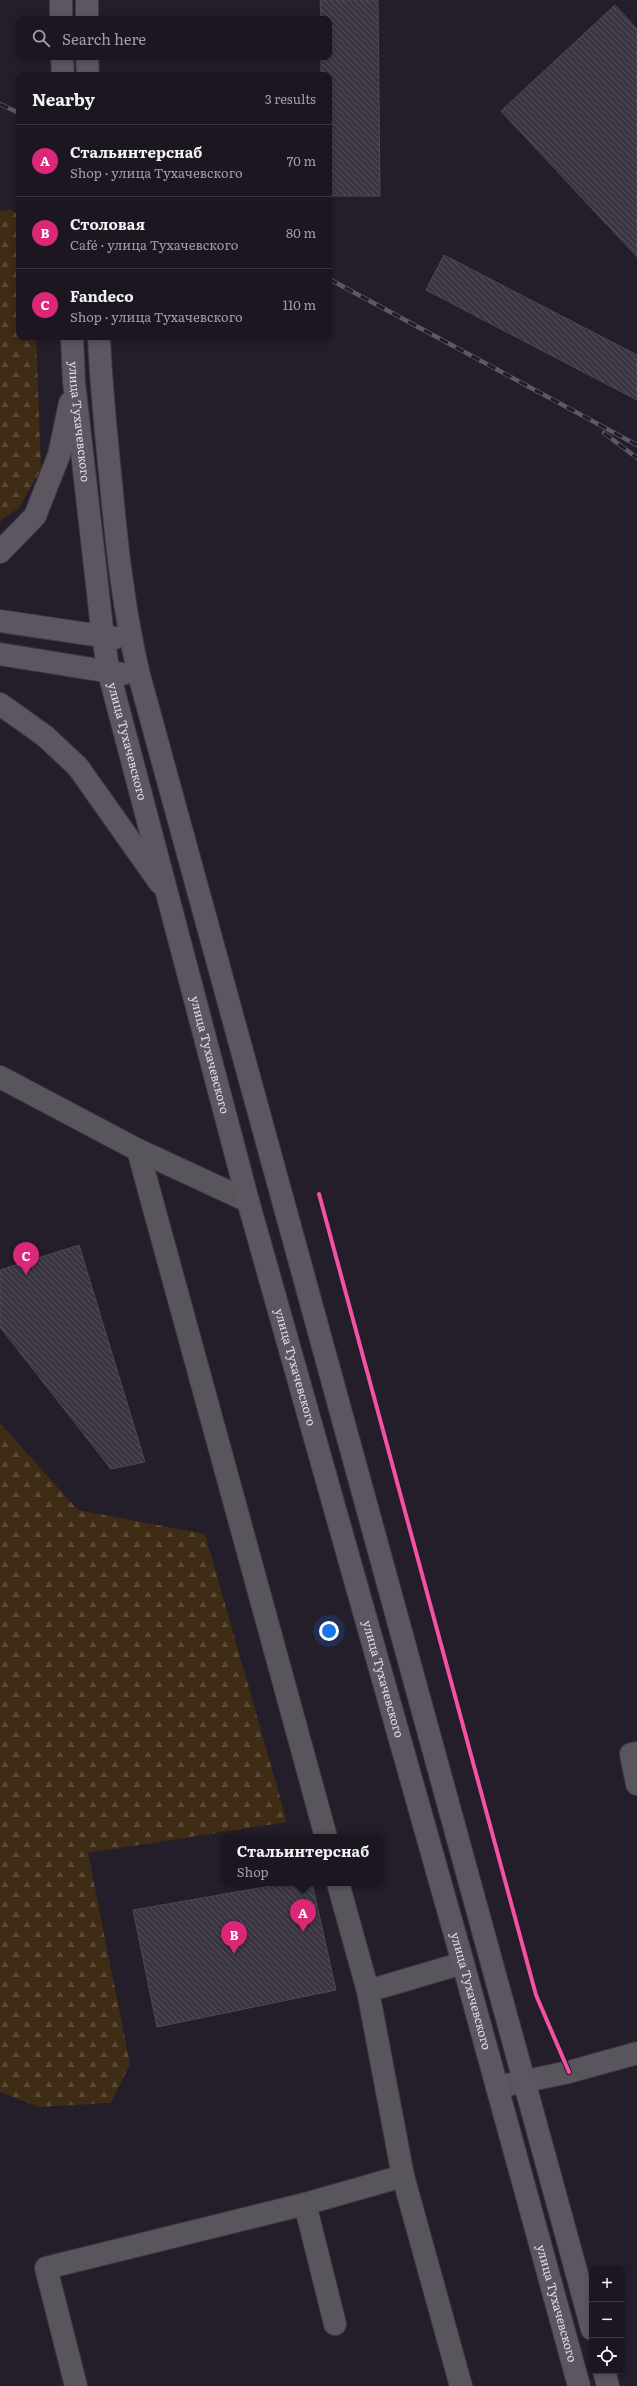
<!DOCTYPE html>
<meta charset="utf-8">
<style>
body{margin:0;font-family:Literata,serif;background:#241f29;color:#f1f3f6}
.controls{position:absolute;right:12px;bottom:12px;display:grid;overflow:hidden;border-radius:8px;box-shadow:0 2px 6px #0003}
.controls button{width:36px;height:36px;display:grid;place-items:center;padding:0;border:0;border-bottom:1px solid #39353e;background:#1b1620;color:#f1f3f6;font:20px sans-serif}
.you{position:absolute;left:329px;top:1631px;width:14px;height:14px;margin:-10px;border:3px solid #fff;border-radius:50%;background:#1a73e8;box-shadow:0 0 0 6px #1a73e833}
.badge{display:grid;place-items:center;width:26px;height:26px;border-radius:50%;background:#db2777;color:#fff;font-size:13px;font-weight:700}
.pin{position:absolute;translate:-50% -33px;filter:drop-shadow(0 1px 2px #0008)}
.pin::after{content:'';position:absolute;top:21px;width:14px;height:12px;background:inherit;clip-path:polygon(0 0,100% 0,50% 100%)}
.popup{position:absolute;left:222px;top:1834px;width:162px;height:52px;box-sizing:border-box;display:grid;place-content:center;border-radius:8px;background:#1b1620;filter:drop-shadow(0 1px 3px #0005);font-size:13px;white-space:nowrap;color:#a09fa5}
.popup b{font-size:15px;color:#f1f3f6}
.popup::after{content:'';position:absolute;left:50%;top:100%;margin-left:-8px;border:8px solid transparent;border-top-color:#1b1620}
.list{margin:0;padding:0;list-style:none}
h2{display:flex;justify-content:space-between;align-items:center;height:52px;margin:0;padding:0 16px;font-size:17px}
h2 small{font-size:13px;font-weight:400;color:#a09fa5}
.list li{display:grid;grid-template-columns:26px 1fr auto;gap:12px;align-items:center;box-sizing:border-box;height:72px;padding:0 16px;border-top:1px solid #39353e}
.list b{display:block;font-size:15px;white-space:nowrap}
.list p{margin:0;font-size:13px;white-space:nowrap;color:#a09fa5}
.list em{font-size:13px;font-style:normal;color:#a09fa5}
.icon{flex:none;width:22px;height:22px;fill:none;stroke:currentColor;stroke-width:2;stroke-linecap:round;stroke-linejoin:round}
.map{position:relative;flex:none;width:637px;height:2386px;overflow:hidden}
.search{position:absolute;background:#1b1620;box-shadow:0 2px 6px #0003;left:16px;top:16px;width:316px;height:44px;display:flex;align-items:center;gap:10px;box-sizing:border-box;padding:0 14px;border-radius:8px;color:#a09fa5;font-size:15px}
.panel{position:absolute;background:#1b1620;box-shadow:0 2px 6px #0003;left:16px;top:72px;width:316px;height:268px;border-radius:8px}
.map>svg:first-child{display:block}
</style>
<div class="map">
<svg width="637" height="2386" viewBox="0 0 637 2386">
<defs>
<pattern id="forest-firs" width="22" height="20" patternUnits="userSpaceOnUse"><rect width="22" height="20" fill="#3e2c14"/><path d="M5 1l3.5 6h-7zM16 11l3.5 6h-7z" fill="#5a4a36"/></pattern>
<pattern id="building-back-hatch" width="6" height="6" patternUnits="userSpaceOnUse"><rect width="6" height="6" fill="#3b3541"/><path d="M-1 5l2 2M0 0l6 6M5-1l2 2" fill="none" stroke="#57525d"/></pattern>
</defs>
<rect width="100%" height="100%" fill="#241d2a"/>
<g fill="url(#forest-firs)">
<path d="M11,209L19,216V337H36L41,469L19,508L0,521V211Z"/>
<path d="M0,1423L78,1510L205,1534L287,1822L88,1853L130,2064L111,2103L38,2107L0,2092Z"/>
</g>
<g fill="url(#building-back-hatch)" stroke="#4e4854">
<path d="M320,0H378L380,196H329V75H321V57H329V19H321Z"/>
<path d="M615,5L637,29V257L501,111Z"/>
<path d="M444,255L637,355V400L426,290Z"/>
<path d="M79,1245L145,1462L111,1469L0,1327V1270Z"/>
<path d="M288,1883H312L336,1990L157,2027L133,1910Z"/>
</g>
<g fill="none" stroke-linecap="round" stroke-linejoin="round">
<defs>
<g id="minor">
<path d="M0,1077L138,1150L248,1201"/>
<path d="M138,1150L326,1837"/>
<path d="M637,1753L631,1754L637,1784"/>
<path d="M338,1883L368,1991L403,2176"/>
<path d="M368,1991L463,1963"/>
<path d="M497,2087L569,2072L637,2053"/>
<path d="M335,2324L305,2204L403,2176L461,2386"/>
<path d="M76,2386L46,2268L305,2204"/>
</g>
<g id="major">
<path d="M61,0V19"/>
<path d="M87,0V19"/>
<path d="M62,57L63,75"/>
<path d="M87,57L88,75"/>
<path id="s1" d="M72,337L74,382L103,637L109,673L248,1201L463,1963L579,2386"/>
<path d="M99,337C101,386 106,434 111,483C117,548 124,612 139,675L592,2329"/>
<path d="M0,552L35,516L59,455L70,403"/>
<path d="M0,621L115,638"/>
<path d="M0,654L123,674"/>
<path d="M0,704L45,736L78,767L160,883"/>
<path d="M604,2371L608,2386"/>
</g>
</defs>
<use href="#minor" stroke="#3f3844" stroke-width="24"/>
<use href="#major" stroke="#3f3844" stroke-width="24"/>
<path stroke="#5e5961" stroke-width="2.5" stroke-dasharray="3 3" stroke-linecap="butt" d="M319,1194L536,1995L559,2048"/>
<use href="#minor" stroke="#59555d" stroke-width="22"/>
<use href="#major" stroke="#5b5660" stroke-width="22"/>
<defs>
<g id="rail">
<path d="M0,104L19,113"/>
<path d="M329,279L637,445"/>
<path d="M604,433L637,458"/>
</g>
</defs>
<use href="#rail" stroke="#5d5961" stroke-width="4.5"/>
<use href="#rail" stroke="#24182f" stroke-width="3" stroke-dasharray="9" stroke-linecap="butt"/>
<defs>
<path id="cycleway" d="M319,1194L536,1995L569,2072"/>
</defs>
<use href="#cycleway" stroke="#24182f" stroke-width="6"/>
<use href="#cycleway" stroke="#f153a3" stroke-width="4"/>
</g>
<g text-anchor="middle" stroke-width="3.5" stroke-linejoin="round" paint-order="stroke">
<g font-size="12" fill="#e3dbeb" stroke="#24182f">
<text dy="4" stroke="none"><textPath href="#s1" startOffset="85">улица Тухачевского</textPath></text>
<text dy="4" stroke="none"><textPath href="#s1" startOffset="409">улица Тухачевского</textPath></text>
<text dy="4" stroke="none"><textPath href="#s1" startOffset="733">улица Тухачевского</textPath></text>
<text dy="4" stroke="none"><textPath href="#s1" startOffset="1057">улица Тухачевского</textPath></text>
<text dy="4" stroke="none"><textPath href="#s1" startOffset="1381">улица Тухачевского</textPath></text>
<text dy="4" stroke="none"><textPath href="#s1" startOffset="1705">улица Тухачевского</textPath></text>
<text dy="4" stroke="none"><textPath href="#s1" startOffset="2029">улица Тухачевского</textPath></text>
</g>
</g>
</svg>
<div class="controls">
<button>+</button>
<button>−</button>
<button><svg class="icon" aria-label="locate" viewBox="0 0 24 24"><circle cx="12" cy="12" r="6"/><path d="M12 2v4M12 18v4M2 12h4M18 12h4"/></svg></button>
</div>
<div class="you"></div>
<div class="pin badge" style="left:303px;top:1932px">A</div>
<div class="popup"><b>Стальинтерснаб</b>Shop</div>
<div class="pin badge" style="left:234px;top:1954px">B</div>
<div class="pin badge" style="left:26px;top:1275px">C</div>
<div class="search"><svg class="icon" aria-label="search" viewBox="0 0 24 24"><circle cx="10" cy="10" r="6"/><path d="M15 15l6 6"/></svg>Search here</div>
<section class="panel">
<h2>Nearby<small>3 results</small></h2>
<ul class="list">
<li><span class="badge">A</span><div><b>Стальинтерснаб</b><p>Shop · улица Тухачевского</p></div><em>70 m</em></li>
<li><span class="badge">B</span><div><b>Столовая</b><p>Café · улица Тухачевского</p></div><em>80 m</em></li>
<li><span class="badge">C</span><div><b>Fandeco</b><p>Shop · улица Тухачевского</p></div><em>110 m</em></li>
</ul>
</section>
</div>
